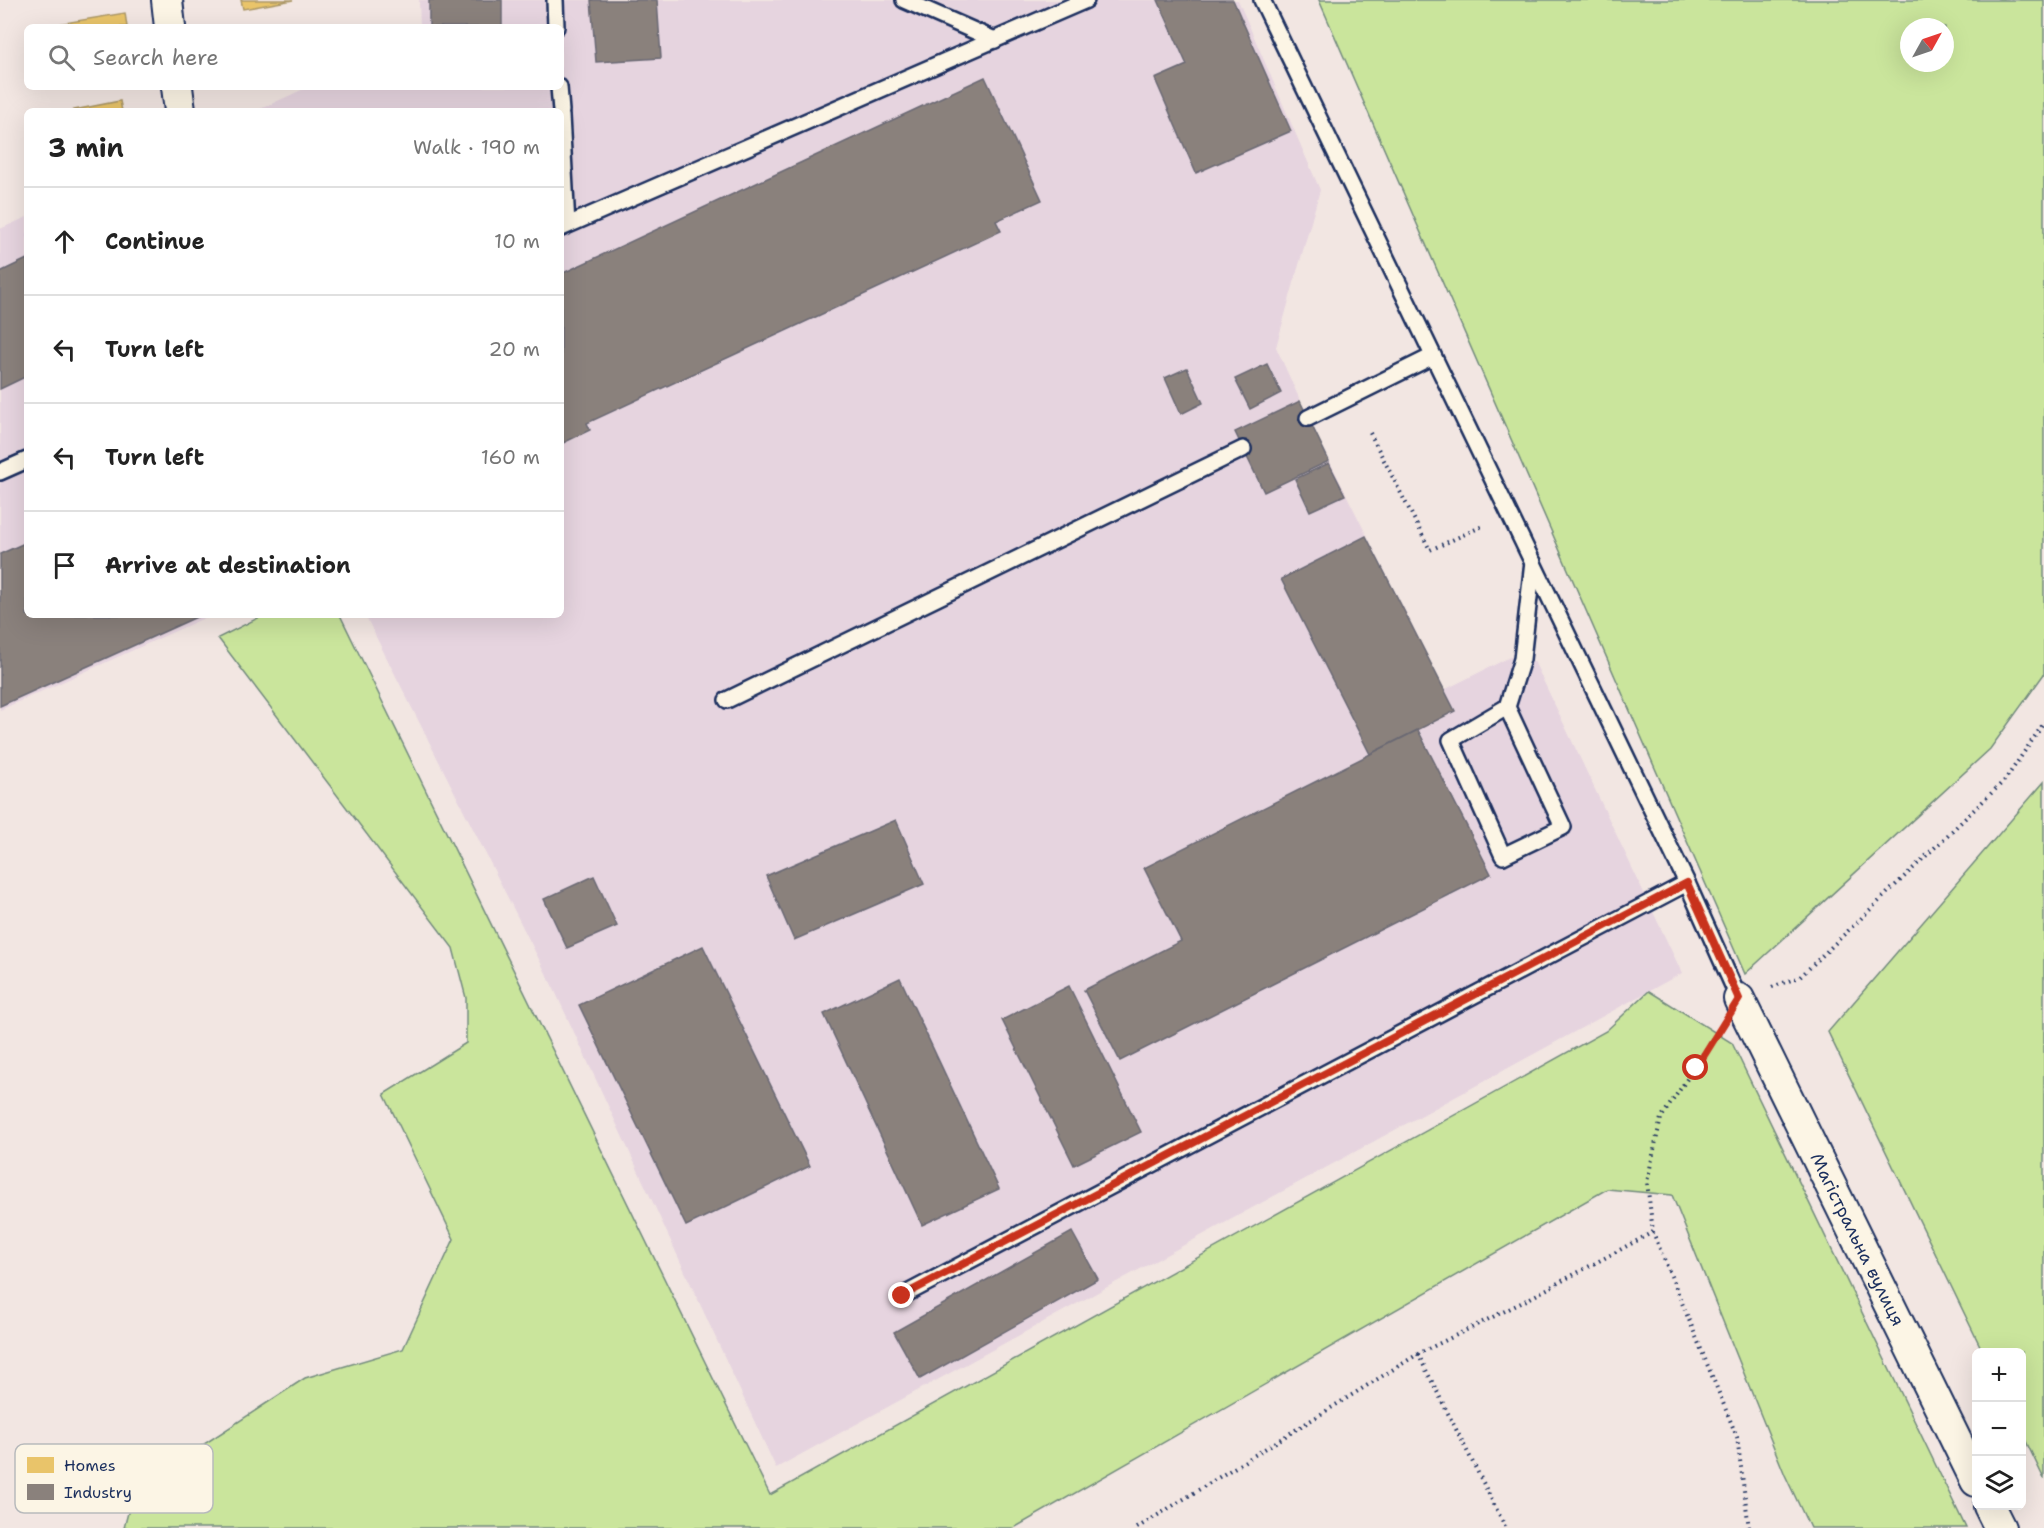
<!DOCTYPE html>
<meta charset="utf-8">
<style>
body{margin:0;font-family:"Shantell Sans",sans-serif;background:#f6f6f6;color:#222}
.controls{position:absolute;right:18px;bottom:18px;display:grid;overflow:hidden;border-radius:9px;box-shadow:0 6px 24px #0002}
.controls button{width:54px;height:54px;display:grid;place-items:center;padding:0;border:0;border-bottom:2px solid #e0e0e0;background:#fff;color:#222;font:30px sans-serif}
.compass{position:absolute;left:1900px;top:18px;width:54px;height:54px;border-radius:50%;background:#fff;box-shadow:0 6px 24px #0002;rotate:50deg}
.stop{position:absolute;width:18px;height:18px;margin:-14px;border:4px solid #c8321e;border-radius:50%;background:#fff}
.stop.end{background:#c8321e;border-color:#fff;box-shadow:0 2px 6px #0008}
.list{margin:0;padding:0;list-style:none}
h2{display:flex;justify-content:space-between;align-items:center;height:78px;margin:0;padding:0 24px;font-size:26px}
h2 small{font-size:20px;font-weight:400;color:#767676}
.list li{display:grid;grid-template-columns:39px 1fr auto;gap:18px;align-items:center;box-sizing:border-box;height:108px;padding:0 24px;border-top:2px solid #e0e0e0}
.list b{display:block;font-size:22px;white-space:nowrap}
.list em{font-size:20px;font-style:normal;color:#767676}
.icon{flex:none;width:33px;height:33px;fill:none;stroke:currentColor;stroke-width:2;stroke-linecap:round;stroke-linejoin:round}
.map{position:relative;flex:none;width:2044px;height:1528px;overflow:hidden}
.search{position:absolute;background:#fff;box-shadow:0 6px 24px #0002;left:24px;top:24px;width:540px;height:66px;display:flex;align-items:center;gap:15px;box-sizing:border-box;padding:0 21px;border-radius:9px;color:#767676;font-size:22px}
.panel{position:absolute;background:#fff;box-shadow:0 6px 24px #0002;left:24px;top:108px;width:540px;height:510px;border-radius:9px}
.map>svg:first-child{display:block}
</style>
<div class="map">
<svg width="2044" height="1528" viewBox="0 0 2044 1528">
<rect width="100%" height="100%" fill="#f2e6e2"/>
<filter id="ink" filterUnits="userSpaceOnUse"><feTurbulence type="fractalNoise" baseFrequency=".0167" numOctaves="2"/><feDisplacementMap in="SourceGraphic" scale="12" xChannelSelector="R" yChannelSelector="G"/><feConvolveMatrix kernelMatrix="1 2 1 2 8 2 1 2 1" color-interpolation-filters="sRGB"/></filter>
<g filter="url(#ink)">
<g fill="#e6d4df">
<path d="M419,0H1238L1320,190L1276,347L1308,418L1444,690L1510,657L1534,661L1682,973L776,1468L554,989L365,615H561V111H256L308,87H561V27H420Z"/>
<path d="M27,217V615H211L0,710V229Z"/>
</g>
<g fill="#cae59c" stroke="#728a7d" stroke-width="1.5" fill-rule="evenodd">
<path d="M1319,0H2044V674L1990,749L1745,974ZM1909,27H1945V63H1909Z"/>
<path d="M264,615H340L770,1495L1606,1031L1649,991L1732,1043L1966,1528H1810L1785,1475L1672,1195L1607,1189L1014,1528H124L136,1482L186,1456L305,1378L403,1349L454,1239L384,1094L466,1043V998L453,948L218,638Z"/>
<path d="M2044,782V1479L2022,1433V1352H1983L1828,1032Z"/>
</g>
<g fill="#e9c46a" stroke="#ab9766" stroke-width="1.5">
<path d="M241,0H293L243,9Z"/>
<path d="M125,13L127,27H59L58,24Z"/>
<path d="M120,101L122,111H75L74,110Z"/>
</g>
<g fill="#8a817c" stroke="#696873" stroke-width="1.5">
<rect x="429" y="0" width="73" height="27"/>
<path d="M591,0H657L661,58L596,62Z"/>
<path d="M1158,0H1233L1291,131L1196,173L1155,79L1187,65Z"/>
<path d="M985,77L1042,200L996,221L1001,231L587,423L590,430L561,444V274Z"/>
<path d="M27,259V376L0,389V272Z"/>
<path d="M1267,364L1281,393L1250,409L1235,379Z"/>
<path d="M1187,368L1203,403L1181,414L1165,378Z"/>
<path d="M1300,401L1329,461L1264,492L1235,432Z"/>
<path d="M1329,463L1345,495L1310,511L1295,479Z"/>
<path d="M1366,536L1455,711L1370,754L1281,579Z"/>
<path d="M27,542V615H201L0,706V554Z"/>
<path d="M1418,730L1491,874L1120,1061L1084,990L1181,941L1144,868Z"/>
<path d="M896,820L924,884L794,940L766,876Z"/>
<path d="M594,876L617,926L567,948L544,899Z"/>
<path d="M703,946L810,1166L686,1226L579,1005Z"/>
<path d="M900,978L999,1189L922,1225L824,1014Z"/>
<path d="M1069,986L1141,1132L1074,1165L1002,1020Z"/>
<path d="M1072,1232L1098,1279L920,1379L894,1332Z"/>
</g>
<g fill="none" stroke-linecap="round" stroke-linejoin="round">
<defs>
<g id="lane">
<path d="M555,0L556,27"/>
<path d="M904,0L995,40"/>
<path d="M1262,0L1687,883L1739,999"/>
<path d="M559,87L561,111"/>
<path d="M561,116L567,225"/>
<path d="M561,228L1086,0"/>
<path d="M1308,418L1433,356"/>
<path d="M0,472L27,460"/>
<path d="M727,700L1243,449"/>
<path d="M1507,707L1451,740L1503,856L1563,827L1507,707L1522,659L1533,562"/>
<path d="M902,1296L1687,883"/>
</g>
<g id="street">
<path d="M167,0L170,27"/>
<path d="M177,87L180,111"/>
<path id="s1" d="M1739,999L1976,1481"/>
<path d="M1989,1506L2000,1528"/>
</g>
</defs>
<use href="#lane" stroke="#1b2f5e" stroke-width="20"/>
<use href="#street" stroke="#1b2f5e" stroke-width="34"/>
<g stroke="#1b2f5e" stroke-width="4" stroke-dasharray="1.5 4.5" stroke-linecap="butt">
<path d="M1370,433L1430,550L1485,525"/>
<path d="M1772,987L1800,977L2005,780L2044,723"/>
<path d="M1717,1034L1661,1118L1647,1182L1653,1232L1737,1437L1749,1528"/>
<path d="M1418,1354L1506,1528"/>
<path d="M1137,1528L1418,1354L1521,1303L1653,1232"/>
</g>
<use href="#lane" stroke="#fcf5e5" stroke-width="15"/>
<use href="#street" stroke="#fcf5e5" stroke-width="30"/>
</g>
</g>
<g fill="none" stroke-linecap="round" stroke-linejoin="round" filter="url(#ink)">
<path stroke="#c8321e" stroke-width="8" d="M902,1296L1687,883L1739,999L1696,1068"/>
</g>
<g text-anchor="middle" stroke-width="6" stroke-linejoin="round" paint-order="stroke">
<g font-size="18" fill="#1b2f5e" stroke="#fcf5e5">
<text dy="6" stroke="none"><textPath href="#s1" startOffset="268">Магістральна вулиця</textPath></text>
</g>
</g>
<rect x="15" y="1444" width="198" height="69" rx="9" fill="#fcf5e5" stroke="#b8babc" stroke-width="1.5"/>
<rect x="27" y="1457" width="27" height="16" fill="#e9c46a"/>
<rect x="27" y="1484" width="27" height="16" fill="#8a817c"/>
<g font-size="16" fill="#1b2f5e">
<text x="64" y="1471">Homes</text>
<text x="64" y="1498">Industry</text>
</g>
</svg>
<div class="controls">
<button>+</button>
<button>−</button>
<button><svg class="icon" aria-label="layers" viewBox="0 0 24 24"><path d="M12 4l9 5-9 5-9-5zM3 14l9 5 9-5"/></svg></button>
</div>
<svg class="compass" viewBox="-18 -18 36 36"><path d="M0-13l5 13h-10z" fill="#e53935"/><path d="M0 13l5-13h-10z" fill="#767676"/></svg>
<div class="stop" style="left:1696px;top:1068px"></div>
<div class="stop end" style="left:902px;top:1296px"></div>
<div class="search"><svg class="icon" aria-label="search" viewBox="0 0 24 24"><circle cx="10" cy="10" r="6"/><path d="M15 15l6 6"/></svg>Search here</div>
<section class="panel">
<h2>3 min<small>Walk · 190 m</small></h2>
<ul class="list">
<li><svg class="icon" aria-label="ahead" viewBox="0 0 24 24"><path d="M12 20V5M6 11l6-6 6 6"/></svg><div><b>Continue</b></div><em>10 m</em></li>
<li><svg class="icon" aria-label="left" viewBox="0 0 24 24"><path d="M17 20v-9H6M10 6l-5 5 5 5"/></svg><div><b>Turn left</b></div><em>20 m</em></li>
<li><svg class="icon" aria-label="left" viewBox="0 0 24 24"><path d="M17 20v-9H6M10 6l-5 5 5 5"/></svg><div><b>Turn left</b></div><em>160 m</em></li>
<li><svg class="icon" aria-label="arrive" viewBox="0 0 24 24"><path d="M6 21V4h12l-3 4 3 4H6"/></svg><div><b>Arrive at destination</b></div></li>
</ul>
</section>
</div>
